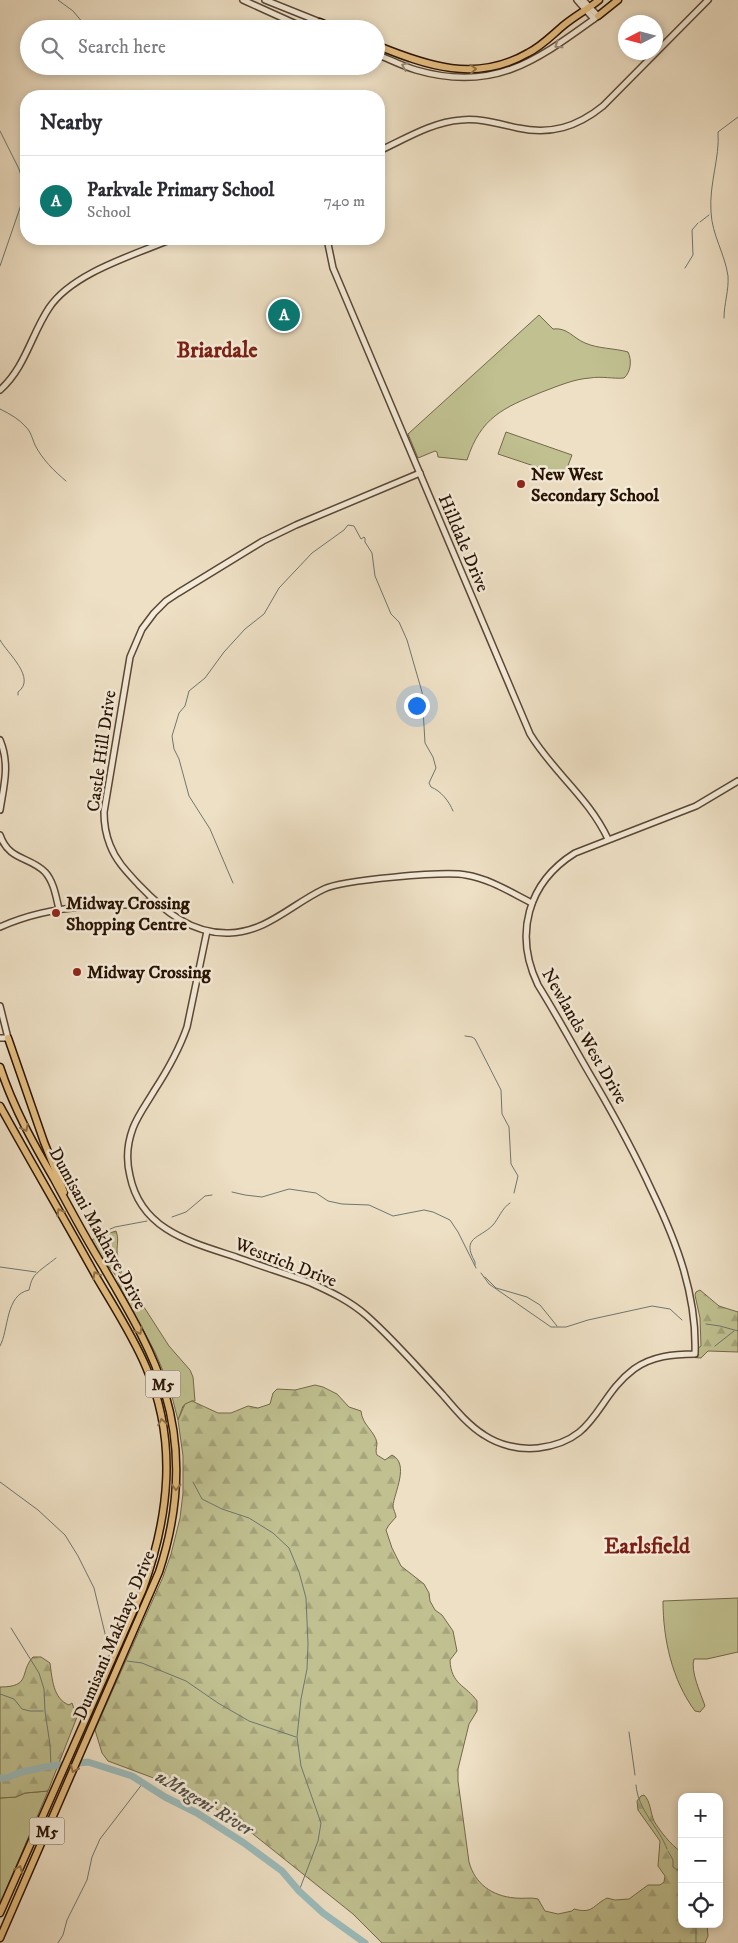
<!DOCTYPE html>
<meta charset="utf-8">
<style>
body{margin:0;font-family:"IM FELL DW Pica",serif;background:#f2f2f3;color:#2b2b33}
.controls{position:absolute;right:15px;bottom:15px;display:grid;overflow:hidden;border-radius:10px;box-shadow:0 2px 8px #0003}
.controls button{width:45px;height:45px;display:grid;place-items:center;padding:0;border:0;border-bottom:1px solid #e1e1e2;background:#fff;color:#2b2b33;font:25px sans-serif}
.compass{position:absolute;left:618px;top:15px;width:45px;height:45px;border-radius:50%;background:#fff;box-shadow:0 2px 8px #0003;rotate:264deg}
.you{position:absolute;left:416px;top:705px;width:18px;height:18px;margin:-12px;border:4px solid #fff;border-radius:50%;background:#1a73e8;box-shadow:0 0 0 8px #1a73e833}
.badge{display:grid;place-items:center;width:32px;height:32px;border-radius:50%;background:#0f766e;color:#fff;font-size:16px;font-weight:700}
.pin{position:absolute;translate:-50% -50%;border:2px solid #fff;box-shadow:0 1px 5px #0006}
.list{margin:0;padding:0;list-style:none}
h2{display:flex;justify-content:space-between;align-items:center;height:65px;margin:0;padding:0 20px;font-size:21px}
h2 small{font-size:16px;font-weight:400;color:#7c7c81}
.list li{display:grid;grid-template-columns:32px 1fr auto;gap:15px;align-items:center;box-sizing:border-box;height:90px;padding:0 20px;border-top:1px solid #e1e1e2}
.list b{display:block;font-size:19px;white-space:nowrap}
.list p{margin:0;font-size:16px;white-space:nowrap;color:#7c7c81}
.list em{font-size:16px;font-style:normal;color:#7c7c81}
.icon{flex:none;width:28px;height:28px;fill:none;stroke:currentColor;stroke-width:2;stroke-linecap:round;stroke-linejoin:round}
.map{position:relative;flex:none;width:738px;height:1943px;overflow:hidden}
.search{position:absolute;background:#fff;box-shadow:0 2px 8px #0003;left:20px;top:20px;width:365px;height:55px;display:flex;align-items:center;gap:12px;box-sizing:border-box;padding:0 18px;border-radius:28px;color:#7c7c81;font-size:19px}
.panel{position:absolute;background:#fff;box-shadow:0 2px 8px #0003;left:20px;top:90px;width:365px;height:155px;border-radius:20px}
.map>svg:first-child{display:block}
</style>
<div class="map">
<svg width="738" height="1943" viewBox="0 0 738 1943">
<defs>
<pattern id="forest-firs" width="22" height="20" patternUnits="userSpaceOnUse" patternTransform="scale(1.25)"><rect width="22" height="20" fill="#c0c090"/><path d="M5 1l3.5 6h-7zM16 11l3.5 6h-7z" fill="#a5a47b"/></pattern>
</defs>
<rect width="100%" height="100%" fill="#eee0c5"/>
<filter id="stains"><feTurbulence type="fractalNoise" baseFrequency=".004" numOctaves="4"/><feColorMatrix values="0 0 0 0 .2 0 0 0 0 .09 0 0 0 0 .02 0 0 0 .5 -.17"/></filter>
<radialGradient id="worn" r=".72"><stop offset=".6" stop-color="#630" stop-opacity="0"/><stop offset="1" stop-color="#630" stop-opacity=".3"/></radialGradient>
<g fill="#c0c090" stroke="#74694a">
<path d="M539,315L553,329C567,327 573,338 585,343C599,349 614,348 628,352C632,360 631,372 624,378C613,379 602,376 590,378C574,379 558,386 542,392C503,408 481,417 467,460L438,457L437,452L435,451L418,458L408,434Z"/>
<path d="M506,432L572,455L564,476L498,454Z"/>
<path d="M97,1237L113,1267L133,1290L169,1346L190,1370L193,1377L195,1401H192L183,1406L178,1420L169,1385L155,1352L121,1289L116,1276L103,1259L92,1240Z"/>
<path d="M738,1598V1652L707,1659H694C690,1671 701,1694 705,1706L700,1712L695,1711C672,1680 663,1639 663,1601Z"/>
<path d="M48,1791L0,1904V1798L16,1797L25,1793Z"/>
</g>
<g fill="url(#forest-firs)" stroke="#74694a">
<path d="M116,1231C119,1239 117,1243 117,1251C117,1260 123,1265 121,1274L113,1267L97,1237Z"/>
<path d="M700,1290L719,1306L738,1312V1352L708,1351L701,1358L687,1357L701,1346L700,1318L695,1295L696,1292Z"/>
<path d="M315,1385L323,1387L337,1394L349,1407L361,1411C362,1425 375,1431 377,1443C377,1447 375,1451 377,1455L385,1460L392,1455C410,1464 394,1493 393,1506C393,1509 396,1514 396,1517L389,1525L386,1530L392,1548L401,1566L424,1584L429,1593L430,1601L435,1610L442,1615L453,1631L457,1651L450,1660C451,1685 466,1685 477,1701V1711L469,1724L458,1769V1781L469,1862C475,1884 492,1896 515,1898C523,1899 531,1897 538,1899L545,1911L558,1914L572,1911L574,1909C593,1914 592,1906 607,1898L615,1900L629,1899L648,1885H660L664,1882L665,1876L658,1866L660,1841L638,1810L637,1801L641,1796L644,1795C651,1802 650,1812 654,1821C659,1830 672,1846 680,1851L682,1860V1924H707L708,1936L705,1943H382L353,1914L248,1830L191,1792L108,1761L102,1753L95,1730L163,1577L171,1554L180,1518L183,1493V1456L178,1420L185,1404L192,1401L218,1413H231L248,1406L258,1408L270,1404L273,1393L277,1389L295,1390Z"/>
<path d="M33,1657H41L50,1663C52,1678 53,1699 69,1705L72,1703L77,1717L48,1791L25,1793L16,1797L0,1798V1687C32,1687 19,1672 33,1657Z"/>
</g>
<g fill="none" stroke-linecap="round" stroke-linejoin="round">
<g stroke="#6d7771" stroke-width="1">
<path d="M58,0L73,11L84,24"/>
<path d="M0,131L19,169L24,186L22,202L0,266"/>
<path d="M700,222L709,215"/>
<path d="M685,268L693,255L692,230L698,223"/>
<path d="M724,318C724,304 729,290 728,276C725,254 712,235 711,212C709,183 720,158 718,132L738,117"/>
<path d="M0,409C10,414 19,419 26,427C31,432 32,438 35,445C42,459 54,471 66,481"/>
<path d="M0,640C7,653 37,678 18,692V695"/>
<path d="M233,883L210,829L189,796L179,759L174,749L172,736L179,713L185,706L189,691L205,678L224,652L245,629L264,614L279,588L312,553L344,530L348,525L354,526L361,539L364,537L365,538V542L372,553L375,576L391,614L399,622L407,640L422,692L425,743L433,757L436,768L429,783L431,787C441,791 449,801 453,811"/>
<path d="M465,1036L472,1037L475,1039L501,1090L502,1114L509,1127L511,1164L518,1176L514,1193"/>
<path d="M232,1192L245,1195L262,1197L289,1189L316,1193L328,1201L342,1204L369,1205L393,1216L424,1210L433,1212L450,1220L458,1232L476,1268"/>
<path d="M172,1217L186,1212L205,1196L212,1195"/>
<path d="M108,1230L115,1227L147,1221"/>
<path d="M475,1265V1262C461,1237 479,1239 493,1225C499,1218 502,1208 510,1203"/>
<path d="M0,1267L36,1272"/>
<path d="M481,1273L489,1284L551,1327H566L588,1320L652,1306L670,1309L682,1320"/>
<path d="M485,1277L496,1288L527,1297L540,1305L557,1326"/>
<path d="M706,1324L720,1326L738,1331"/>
<path d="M0,1346C9,1330 5,1295 29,1290C30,1286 31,1281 33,1278C35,1273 50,1263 56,1258"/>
<path d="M715,1346L734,1331"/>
<path d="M0,1482L38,1510L65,1535L78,1556L94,1588L109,1650"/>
<path d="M193,1482L202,1499L222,1509L249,1518L273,1533L289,1548L299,1572L306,1598L308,1644L307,1669L301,1699L297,1737L301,1766L321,1823L318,1841L299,1891"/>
<path d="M11,1628L39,1673L44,1689L45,1711L50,1745L51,1766"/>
<path d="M127,1661L142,1663L186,1681L218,1703L249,1721L296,1737"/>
<path d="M0,1694L14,1699L22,1709L30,1711H43"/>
<path d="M629,1732L635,1775"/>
<path d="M636,1785C638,1811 659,1827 667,1849"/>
<path d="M668,1851L673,1860V1867L679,1871L682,1876"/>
<path d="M696,1924V1943"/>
<path d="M58,1943L63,1935L67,1920L87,1880L92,1857L100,1839L143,1783"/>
</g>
<path stroke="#9bbbbb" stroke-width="7" d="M0,1778H7L21,1772L51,1766L88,1762L132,1776L165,1797L197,1813L244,1843L282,1871L299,1891L323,1913L365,1943"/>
<defs>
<g id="minor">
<path d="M243,0L307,29"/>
<path d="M265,0L320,22"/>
<path d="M577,0L594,19"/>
<path d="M376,54C389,59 402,66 416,70C495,93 537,60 598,16L583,0"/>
<path d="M379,151C405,139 432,122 461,120C481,118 499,124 518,128C551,135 577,127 603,106L708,0"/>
<path d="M327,239L333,268L530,734C553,772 589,798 608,839"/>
<path d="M0,390C25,368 31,335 49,308C72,273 134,255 172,239"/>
<path d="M420,473L296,525L263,541L178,593L166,601L154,613L142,629L130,657L104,812C104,823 106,835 110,845C116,861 127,872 139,885C164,911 191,934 229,933C267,932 292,904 324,889C342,880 445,871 466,875C490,879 510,892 532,903"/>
<path d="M0,740C10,764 4,785 0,810"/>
<path d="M0,835C9,861 29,856 45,872C54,882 56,897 59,909"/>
<path d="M0,927C27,915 54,909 83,907C107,905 131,907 153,900"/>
<path d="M207,931L187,1027C179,1050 167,1071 154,1091C147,1103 138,1115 133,1128C127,1144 126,1160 130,1176C141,1230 190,1242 236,1257C261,1266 286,1274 311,1283C331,1292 350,1301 367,1316C394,1340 418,1368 443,1395C455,1409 468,1425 484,1435C499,1445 519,1450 538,1448C598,1441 595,1398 634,1369C652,1356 674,1354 695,1354C697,1295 677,1243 652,1191C635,1154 616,1119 595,1083C576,1051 558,1017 538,985C514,935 527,883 575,853L696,806L738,781"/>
<path d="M0,1006L8,1038H0"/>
</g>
<g id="major">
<path d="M598,16L618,0"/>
<path d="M320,22L336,29"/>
<path d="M376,45C427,66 476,83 528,53C542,46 552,35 564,25C575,16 588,9 599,0"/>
<path d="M8,1038L44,1142L64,1192"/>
<path d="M0,1067C13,1107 33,1143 54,1179C70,1209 86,1239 104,1268C127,1308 152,1349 165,1393C183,1453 178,1514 159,1572L0,1938"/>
<path d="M0,1106C32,1164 65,1220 97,1278C114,1307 133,1336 146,1367C178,1441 169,1516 143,1589L0,1913"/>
</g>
</defs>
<use href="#minor" stroke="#594634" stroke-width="8"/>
<use href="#major" stroke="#271203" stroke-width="9"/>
<use href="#minor" stroke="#f4ebd9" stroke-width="5"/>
<use href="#major" stroke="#e7c082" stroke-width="6"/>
</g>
<defs><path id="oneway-chevron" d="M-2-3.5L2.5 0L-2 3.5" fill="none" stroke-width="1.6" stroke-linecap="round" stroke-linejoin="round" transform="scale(1.25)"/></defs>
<g stroke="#988979">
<use href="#oneway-chevron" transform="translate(558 45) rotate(147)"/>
<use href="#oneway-chevron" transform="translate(405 66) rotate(-158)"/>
</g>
<g stroke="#917249">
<use href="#oneway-chevron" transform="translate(473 69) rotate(-4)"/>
<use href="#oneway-chevron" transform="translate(25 1128) rotate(62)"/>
<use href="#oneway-chevron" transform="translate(60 1212) rotate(-120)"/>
<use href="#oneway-chevron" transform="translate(96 1275) rotate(-119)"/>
<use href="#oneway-chevron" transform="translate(139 1331) rotate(62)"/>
<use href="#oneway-chevron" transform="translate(162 1422) rotate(-100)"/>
<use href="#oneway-chevron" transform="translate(176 1487) rotate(92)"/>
<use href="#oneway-chevron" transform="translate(74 1769) rotate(114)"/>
<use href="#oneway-chevron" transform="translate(19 1869) rotate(-67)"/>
</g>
<g fill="#8f2418" stroke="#f4ebd9" stroke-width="2">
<circle cx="521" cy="484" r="5"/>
<circle cx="56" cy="913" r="5"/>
<circle cx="77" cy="972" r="5"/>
</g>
<g text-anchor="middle" stroke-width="5" stroke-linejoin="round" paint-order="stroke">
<g fill="#f4ebd9" stroke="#645343" stroke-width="1">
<rect x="145.5" y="1370.5" width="35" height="27" rx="4"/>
<rect x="29.5" y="1817.5" width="35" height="27" rx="4"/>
</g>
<g font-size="16" font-weight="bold" fill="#271203">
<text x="163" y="1390">M5</text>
<text x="47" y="1837">M5</text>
</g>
<g font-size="18" font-weight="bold" fill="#271203" stroke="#f4ebd9" text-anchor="start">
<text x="531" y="480">New West<tspan x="531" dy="21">Secondary School</tspan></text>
<text x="66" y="909">Midway Crossing<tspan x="66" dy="21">Shopping Centre</tspan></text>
<text x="87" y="978">Midway Crossing</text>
</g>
<g font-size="18" fill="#271203" stroke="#f4ebd9">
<text transform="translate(464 543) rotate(67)" y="6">Hilldale Drive</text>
<text transform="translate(101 751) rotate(-82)" y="6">Castle Hill Drive</text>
<text transform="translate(585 1036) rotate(60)" y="6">Newlands West Drive</text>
<text transform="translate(98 1228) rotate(61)" y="6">Dumisani Makhaye Drive</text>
<text transform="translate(286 1262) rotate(21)" y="6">Westrich Drive</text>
<text transform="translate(114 1635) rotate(-67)" y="6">Dumisani Makhaye Drive</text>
</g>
<g font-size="19" font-style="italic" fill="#504d43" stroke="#f4ebd9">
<text transform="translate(205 1802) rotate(31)" y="7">uMngeni River</text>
</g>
<g font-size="22" font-weight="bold" fill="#7a1f14" stroke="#f4ebd9">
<text x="217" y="357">Briardale</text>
<text x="647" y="1553">Earlsfield</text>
</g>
</g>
<rect width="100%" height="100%" filter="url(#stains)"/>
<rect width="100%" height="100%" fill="url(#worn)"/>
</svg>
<div class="controls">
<button>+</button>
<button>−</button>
<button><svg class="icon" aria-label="locate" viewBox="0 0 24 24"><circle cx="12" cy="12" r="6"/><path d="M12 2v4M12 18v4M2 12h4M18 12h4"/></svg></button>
</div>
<svg class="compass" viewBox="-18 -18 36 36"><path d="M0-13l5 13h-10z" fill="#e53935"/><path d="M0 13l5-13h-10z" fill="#7c7c81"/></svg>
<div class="you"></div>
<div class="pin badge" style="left:284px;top:315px">A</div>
<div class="search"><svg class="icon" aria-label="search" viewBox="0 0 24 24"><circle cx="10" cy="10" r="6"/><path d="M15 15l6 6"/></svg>Search here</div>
<section class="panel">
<h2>Nearby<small></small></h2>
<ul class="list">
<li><span class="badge">A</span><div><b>Parkvale Primary School</b><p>School</p></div><em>740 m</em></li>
</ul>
</section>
</div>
